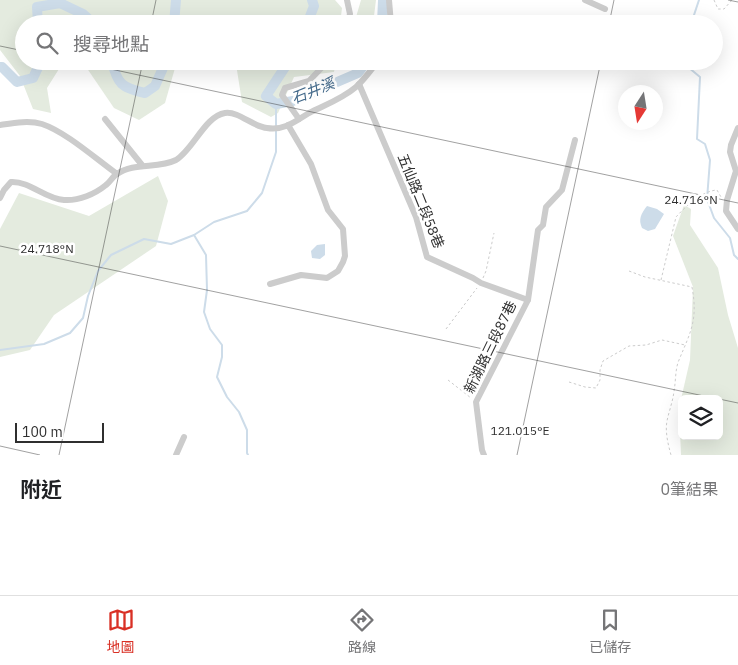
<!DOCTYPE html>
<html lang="zh-TW">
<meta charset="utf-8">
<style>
body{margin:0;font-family:"IBM Plex Sans","Noto Sans TC",sans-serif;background:#f6f6f6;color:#202124}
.controls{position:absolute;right:15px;bottom:15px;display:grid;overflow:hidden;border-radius:8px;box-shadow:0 5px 20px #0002}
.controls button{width:45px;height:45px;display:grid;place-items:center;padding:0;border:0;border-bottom:1px solid #e0e0e0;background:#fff;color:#202124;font:25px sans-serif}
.compass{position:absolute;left:618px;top:85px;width:45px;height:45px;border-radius:50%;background:#fff;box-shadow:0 5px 20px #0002;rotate:192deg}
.scale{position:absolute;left:15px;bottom:12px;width:89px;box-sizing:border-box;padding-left:5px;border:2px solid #2f2f2f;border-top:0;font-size:14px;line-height:18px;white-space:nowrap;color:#2f2f2f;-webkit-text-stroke:4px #fff;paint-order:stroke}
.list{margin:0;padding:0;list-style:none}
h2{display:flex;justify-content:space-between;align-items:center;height:65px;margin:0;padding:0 20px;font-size:21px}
h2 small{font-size:16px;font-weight:400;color:#757577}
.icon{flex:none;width:28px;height:28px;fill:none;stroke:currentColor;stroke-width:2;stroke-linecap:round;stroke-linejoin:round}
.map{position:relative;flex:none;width:738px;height:455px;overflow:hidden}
.search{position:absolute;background:#fff;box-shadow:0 5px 20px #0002;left:15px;right:15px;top:15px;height:55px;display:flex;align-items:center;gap:12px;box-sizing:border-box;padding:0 18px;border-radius:28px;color:#757577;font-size:19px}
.sheet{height:140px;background:#fff}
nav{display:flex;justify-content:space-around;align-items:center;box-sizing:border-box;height:70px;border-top:1px solid #e0e0e0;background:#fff;font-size:14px;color:#757577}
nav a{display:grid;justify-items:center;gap:2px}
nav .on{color:#d93025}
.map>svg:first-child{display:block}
</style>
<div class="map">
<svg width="738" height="455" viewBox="0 0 738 455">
<rect width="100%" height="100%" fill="#fff"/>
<g fill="#e4ebdf" fill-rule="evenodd">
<path d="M0,0H335L342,8L340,24H24V61H64L47,88L51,113L33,109L20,76L0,50Z"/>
<path d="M361,0H376L373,24H354Z"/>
<path d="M82,61H177L165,103L139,120L114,108Z"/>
<path d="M233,61H336L334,72L294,77L278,113L271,117L242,102L236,64Z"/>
<path d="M158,176L168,201L156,246L54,315L30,350L0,357V229L19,193L89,216Z"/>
<path d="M684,205L691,209L690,225L718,268L728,315L738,348V455H681L679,408L690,360L693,287L673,236ZM682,399H719V436H682Z"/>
</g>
<g fill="#cddce9">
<path d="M647,206L657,209L664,214L655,229L648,231L642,228C638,219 641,214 647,206Z"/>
<path d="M325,244V255L320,259L312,258L311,251L317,245Z"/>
</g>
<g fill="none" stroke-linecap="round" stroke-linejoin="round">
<g stroke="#cddce9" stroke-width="2">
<path d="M691,24L699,0"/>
<path d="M687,61L688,67L700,77L697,139L705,144L710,160L707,199L714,218L730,238L734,255L738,259"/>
<path d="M194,235L206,255L207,290L204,312L210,329L222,345V357L217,377L227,397L239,412L247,430V453L248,455"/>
<path d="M0,350L44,344L70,333L83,318L88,296L98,271L111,255L144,239L171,244L194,235L214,222L247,211L262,193L276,152V104"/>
</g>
<g stroke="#cddce9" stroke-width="10">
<path d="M38,24L37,7L60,3L83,14L94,24"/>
<path d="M174,24L176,0"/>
<path d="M307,24L314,6L312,0"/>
<path d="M382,24L383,0"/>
<path d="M112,61C117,84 122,88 145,93L155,86L166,61"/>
<path d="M289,61L266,96L276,104L293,101L358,73L367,61"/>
<path d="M0,67H2L17,82L33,78L41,61"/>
</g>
<g stroke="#ccc" stroke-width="1" stroke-dasharray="2.5 2.5" stroke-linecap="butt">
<path d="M714,0L718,9H724L732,0"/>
<path d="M629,271L645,277L692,287C698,320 691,331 679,360C675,369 676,381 674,391C673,401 669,411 667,421C665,432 668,444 671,455"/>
<path d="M483,278L486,271L494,233"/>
<path d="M661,280L676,217C686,206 702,191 717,190L721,197"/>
<path d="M446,329L477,288"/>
<path d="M448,380L471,398"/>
<path d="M569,382L585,387L596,388L600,380V370L603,361L629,346L646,345L662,340L685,345"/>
</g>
<g stroke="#ccc" stroke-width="6">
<path d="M347,0L350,14L347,24"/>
<path d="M389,0L391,24"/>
<path d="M585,0L605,9"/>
<path d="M359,84L416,217L427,257L473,278L481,283L528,300"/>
<path d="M105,119L142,165"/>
<path d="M299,119L282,95L285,88L309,81L328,61"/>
<path d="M0,125C13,123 29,120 42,124C66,132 96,159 117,174"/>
<path d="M738,128L731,145L730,152L736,171L727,200L726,211L738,229"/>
<path d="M0,198L4,190L11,182C30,181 45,199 64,200C79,201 95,194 106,185C110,182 113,176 117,174C134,162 158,169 176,160C193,150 205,116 225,113C239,111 253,127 267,128C273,129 281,128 286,126C294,123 302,117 309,113C325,105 342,99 356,87C364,80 371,70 378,61"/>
<path d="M270,284L301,275L327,278L338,271L343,262L345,256L343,229L328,210L311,164L288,125"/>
<path d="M176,455L184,437"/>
<path d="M484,455L482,450L476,402L528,300L538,230L543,225L546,207L562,190L575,140"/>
</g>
</g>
<path fill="none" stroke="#2f2f2f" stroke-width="1" stroke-opacity="0.45" d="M728,0L738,2M151,24L156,0M609,24L614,0M0,46L24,51M73,61L738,203M0,246L718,399M719,399L738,403M0,446L40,455M59,455L143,61M517,455L601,61"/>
<g text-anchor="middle" stroke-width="5" stroke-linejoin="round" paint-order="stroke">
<g font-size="14" fill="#2f2f2f" stroke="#fff">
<text transform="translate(421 201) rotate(68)" y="5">五仙路二段58巷</text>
<text transform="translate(490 347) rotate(-64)" y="5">新湖路三段87巷</text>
</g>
<g font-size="15" font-style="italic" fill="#446a8b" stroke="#fff">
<text transform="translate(313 91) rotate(-22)" y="5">石井溪</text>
</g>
</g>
<g font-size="12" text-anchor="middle" fill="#2f2f2f" stroke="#fff" stroke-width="5" stroke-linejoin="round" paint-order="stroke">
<text x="691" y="204">24.716°N</text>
<text x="47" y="253">24.718°N</text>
<text x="520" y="435">121.015°E</text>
</g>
</svg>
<div class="controls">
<button><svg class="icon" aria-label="layers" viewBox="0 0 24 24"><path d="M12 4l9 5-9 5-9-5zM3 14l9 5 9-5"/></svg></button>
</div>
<svg class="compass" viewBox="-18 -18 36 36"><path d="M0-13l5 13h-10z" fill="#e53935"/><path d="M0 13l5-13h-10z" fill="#757577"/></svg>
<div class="scale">100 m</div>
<div class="search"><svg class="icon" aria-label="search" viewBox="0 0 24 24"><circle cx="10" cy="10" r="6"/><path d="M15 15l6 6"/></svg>搜尋地點</div>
</div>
<section class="sheet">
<h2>附近<small>0筆結果</small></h2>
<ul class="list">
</ul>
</section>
<nav>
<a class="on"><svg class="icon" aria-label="map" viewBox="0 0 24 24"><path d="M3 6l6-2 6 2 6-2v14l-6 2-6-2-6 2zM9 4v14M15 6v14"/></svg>地圖</a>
<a><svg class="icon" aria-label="directions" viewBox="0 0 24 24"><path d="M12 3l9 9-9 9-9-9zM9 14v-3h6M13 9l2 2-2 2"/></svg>路線</a>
<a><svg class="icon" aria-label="saved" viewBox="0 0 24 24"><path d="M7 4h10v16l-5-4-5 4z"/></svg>已儲存</a>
</nav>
